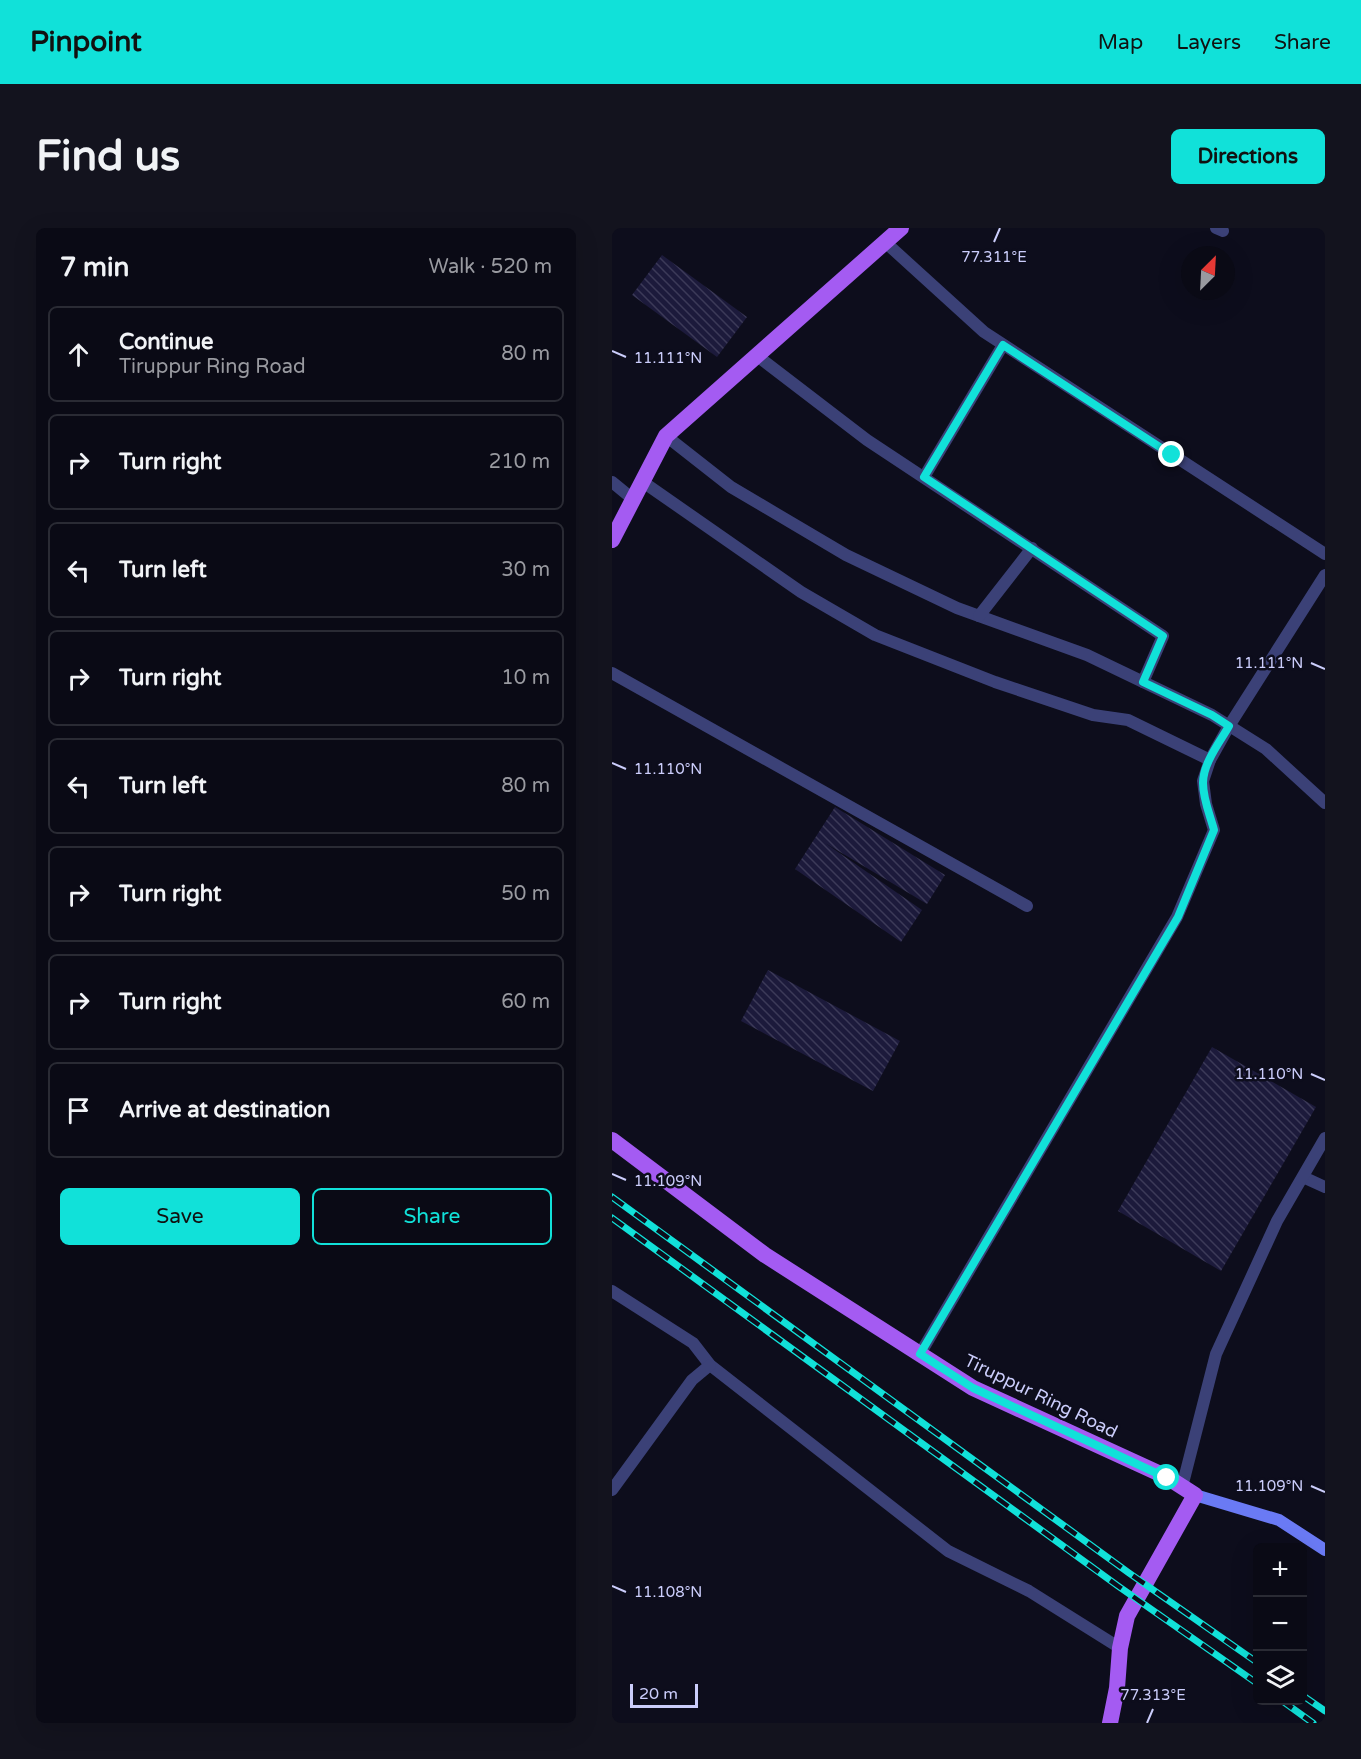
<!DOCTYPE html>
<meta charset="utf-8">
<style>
body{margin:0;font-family:"Varela Round",sans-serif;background:#13131e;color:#f1f3f6}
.controls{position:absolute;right:18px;bottom:18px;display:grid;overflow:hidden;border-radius:9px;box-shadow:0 6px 24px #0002}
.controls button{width:54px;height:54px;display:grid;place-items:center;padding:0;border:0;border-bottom:2px solid #2a2b34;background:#0a0a15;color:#f1f3f6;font:30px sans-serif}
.compass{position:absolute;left:569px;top:18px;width:54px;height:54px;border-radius:50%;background:#0a0a15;box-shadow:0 6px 24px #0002;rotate:24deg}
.scale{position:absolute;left:18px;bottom:15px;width:68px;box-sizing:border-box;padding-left:6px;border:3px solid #cbcdfb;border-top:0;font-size:16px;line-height:21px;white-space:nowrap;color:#cbcdfb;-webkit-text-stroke:4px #0d0d1c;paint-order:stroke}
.stop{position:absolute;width:18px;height:18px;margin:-14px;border:4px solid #11e1d9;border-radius:50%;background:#fff}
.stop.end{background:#11e1d9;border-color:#fff;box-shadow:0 2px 6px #0008}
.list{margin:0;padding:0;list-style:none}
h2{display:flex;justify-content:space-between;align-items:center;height:78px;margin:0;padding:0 24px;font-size:26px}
h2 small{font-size:20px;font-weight:400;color:#999aa0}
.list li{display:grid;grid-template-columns:39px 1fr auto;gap:18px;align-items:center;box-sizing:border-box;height:96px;margin:0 12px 12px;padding:0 12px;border:2px solid #2a2b34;border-radius:9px}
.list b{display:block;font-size:22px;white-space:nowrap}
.list p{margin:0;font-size:20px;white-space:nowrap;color:#999aa0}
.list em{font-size:20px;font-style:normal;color:#999aa0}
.actions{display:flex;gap:12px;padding:18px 24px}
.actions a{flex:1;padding:14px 0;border:2px solid #11e1d9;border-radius:9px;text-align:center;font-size:21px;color:#11e1d9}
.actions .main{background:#11e1d9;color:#111}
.icon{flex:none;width:33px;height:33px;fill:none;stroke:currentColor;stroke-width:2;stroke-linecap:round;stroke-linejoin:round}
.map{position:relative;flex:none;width:713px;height:1495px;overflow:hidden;border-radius:9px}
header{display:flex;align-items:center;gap:36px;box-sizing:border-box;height:84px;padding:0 30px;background:#11e1d9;color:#111}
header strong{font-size:28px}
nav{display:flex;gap:33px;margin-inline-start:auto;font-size:21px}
.intro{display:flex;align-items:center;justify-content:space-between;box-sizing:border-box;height:144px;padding:0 36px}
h1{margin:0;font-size:42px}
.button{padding:15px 27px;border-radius:9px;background:#11e1d9;color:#111;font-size:21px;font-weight:700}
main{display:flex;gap:36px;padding:0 36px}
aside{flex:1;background:#0a0a15;border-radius:9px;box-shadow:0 6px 24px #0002}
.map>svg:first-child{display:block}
</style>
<header>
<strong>Pinpoint</strong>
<nav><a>Map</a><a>Layers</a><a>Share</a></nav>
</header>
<div class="intro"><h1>Find us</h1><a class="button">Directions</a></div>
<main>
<aside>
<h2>7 min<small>Walk · 520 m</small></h2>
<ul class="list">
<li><svg class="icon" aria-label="ahead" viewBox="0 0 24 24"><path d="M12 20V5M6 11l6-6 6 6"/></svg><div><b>Continue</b><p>Tiruppur Ring Road</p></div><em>80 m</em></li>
<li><svg class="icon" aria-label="right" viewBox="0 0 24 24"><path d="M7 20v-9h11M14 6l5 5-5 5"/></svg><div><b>Turn right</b></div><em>210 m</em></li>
<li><svg class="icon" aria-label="left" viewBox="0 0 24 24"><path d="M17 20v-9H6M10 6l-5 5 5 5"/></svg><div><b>Turn left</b></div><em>30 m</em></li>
<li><svg class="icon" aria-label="right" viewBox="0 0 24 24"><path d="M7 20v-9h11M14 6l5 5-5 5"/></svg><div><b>Turn right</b></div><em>10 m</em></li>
<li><svg class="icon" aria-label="left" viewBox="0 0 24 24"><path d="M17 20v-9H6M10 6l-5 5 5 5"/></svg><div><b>Turn left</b></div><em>80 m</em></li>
<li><svg class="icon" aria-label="right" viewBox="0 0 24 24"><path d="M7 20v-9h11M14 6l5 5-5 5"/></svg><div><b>Turn right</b></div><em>50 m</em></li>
<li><svg class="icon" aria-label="right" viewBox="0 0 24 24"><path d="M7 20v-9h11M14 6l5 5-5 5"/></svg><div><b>Turn right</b></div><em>60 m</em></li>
<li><svg class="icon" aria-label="arrive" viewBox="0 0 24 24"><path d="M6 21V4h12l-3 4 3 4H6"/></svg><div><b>Arrive at destination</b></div></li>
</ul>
<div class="actions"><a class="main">Save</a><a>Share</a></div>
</aside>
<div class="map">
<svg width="713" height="1495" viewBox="0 0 713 1495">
<defs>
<pattern id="building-back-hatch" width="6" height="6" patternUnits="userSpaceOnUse" patternTransform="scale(1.5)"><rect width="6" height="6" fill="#1c1a3b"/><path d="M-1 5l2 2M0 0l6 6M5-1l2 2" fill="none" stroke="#3c3a58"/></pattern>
</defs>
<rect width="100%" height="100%" fill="#0d0d1c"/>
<g fill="url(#building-back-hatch)">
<path d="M50,27L135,89L105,129L20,67Z"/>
<path d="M223,579L333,647L315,676L213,615L310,682L289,714L183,641Z"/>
<path d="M156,742L288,813L261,863L129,793Z"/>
<path d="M600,819L704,879L609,1043L506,983Z"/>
</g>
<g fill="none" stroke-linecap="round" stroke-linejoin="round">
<g stroke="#3b4177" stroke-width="12">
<path d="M604,0L611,3"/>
<path d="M273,14L372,104L713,326"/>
<path d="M144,127L255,212L551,408L531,454"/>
<path d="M54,208L119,259L234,327L345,380L475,427L600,487L654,521L713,575"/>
<path d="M312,249L391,117"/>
<path d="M0,254L22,272"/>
<path d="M31,254L189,364L263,407L383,454L481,487L516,492L598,532L617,498L713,347"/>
<path d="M367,388L420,320"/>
<path d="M0,445L415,678"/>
<path d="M691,949L713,959"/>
<path d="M0,1063L81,1115L98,1137L336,1323L417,1363L508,1420"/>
<path d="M308,1126L565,689L602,602L594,576L591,553L598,532"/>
<path d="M570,1259L604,1126L665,993L713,910"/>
<path d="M0,1262L80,1152L98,1137"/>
</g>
<path stroke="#6a7af4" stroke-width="12" d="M583,1267L667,1292L713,1322"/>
<g stroke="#a45bf2" stroke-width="16">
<path d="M0,312L54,208L289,0"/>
<path d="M0,912L153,1027L361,1160L555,1249L583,1267L515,1388L508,1420L505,1460L498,1495"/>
</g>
<defs>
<g id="rail">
<path d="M0,969L517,1345L646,1435"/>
<path d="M0,990L506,1358L646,1456"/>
<path d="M690,1467L713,1483"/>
<path d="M669,1472L701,1495"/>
</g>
</defs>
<use href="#rail" stroke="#11e1d9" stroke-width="7"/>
<use href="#rail" stroke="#0d0d1c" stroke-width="4.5" stroke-dasharray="14" stroke-linecap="butt"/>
</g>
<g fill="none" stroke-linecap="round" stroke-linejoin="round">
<path stroke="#11e1d9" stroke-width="8" d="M555,1250L361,1160L308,1126L566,689L602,602C598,587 591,571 591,555C591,535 608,514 617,498L600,487L531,454L551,408L312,249L391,117L560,227"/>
</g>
<path fill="none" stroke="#cbcdfb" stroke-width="2" d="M382,14L388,0M0,123L14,129M699,435L713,441M0,535L14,541M699,846L713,852M0,946L14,952M699,1258L713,1264M0,1358L14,1364M535,1495L541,1481"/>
<g text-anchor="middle" stroke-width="5" stroke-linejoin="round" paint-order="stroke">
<g font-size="18" fill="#cbcdfb" stroke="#0d0d1c">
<text transform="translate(429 1168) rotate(26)" y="6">Tiruppur Ring Road</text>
</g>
</g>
<g font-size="15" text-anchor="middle" fill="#cbcdfb" stroke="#0d0d1c" stroke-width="5" stroke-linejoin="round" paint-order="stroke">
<text x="382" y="34">77.311°E</text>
<text x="56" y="135">11.111°N</text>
<text x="657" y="440">11.111°N</text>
<text x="56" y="546">11.110°N</text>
<text x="657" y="851">11.110°N</text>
<text x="56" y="958">11.109°N</text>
<text x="657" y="1263">11.109°N</text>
<text x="56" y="1369">11.108°N</text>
<text x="541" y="1472">77.313°E</text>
</g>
</svg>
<div class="controls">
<button>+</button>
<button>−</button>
<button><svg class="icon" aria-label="layers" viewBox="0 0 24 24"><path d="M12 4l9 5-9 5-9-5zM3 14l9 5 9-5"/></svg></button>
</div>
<svg class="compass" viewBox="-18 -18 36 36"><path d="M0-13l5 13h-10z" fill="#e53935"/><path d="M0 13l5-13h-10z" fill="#999aa0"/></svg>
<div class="scale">20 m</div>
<div class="stop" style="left:555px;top:1250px"></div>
<div class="stop end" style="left:560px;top:227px"></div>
</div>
</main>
